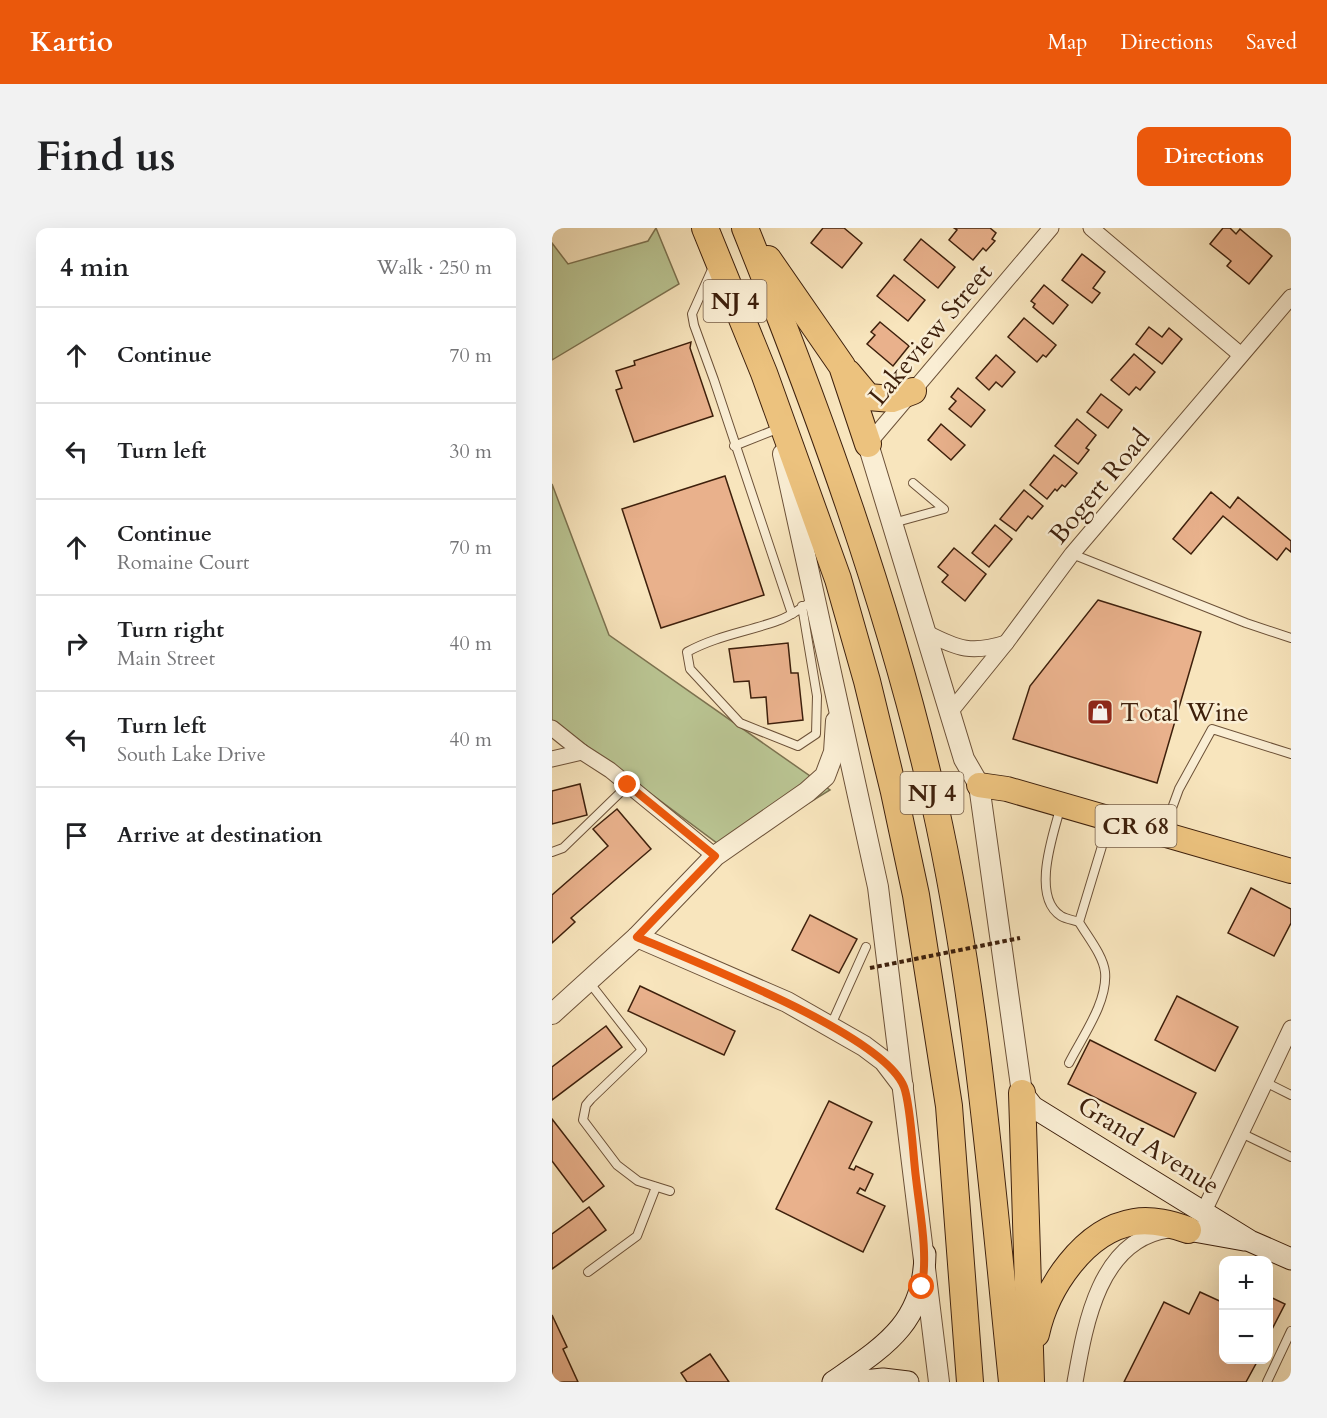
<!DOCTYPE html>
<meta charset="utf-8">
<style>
body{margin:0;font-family:Cardo,serif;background:#f2f2f2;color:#202124}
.controls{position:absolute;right:18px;bottom:18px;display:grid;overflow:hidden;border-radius:12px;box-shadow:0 6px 24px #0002}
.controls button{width:54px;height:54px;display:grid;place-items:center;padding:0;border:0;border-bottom:2px solid #e0e0e0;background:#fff;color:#202124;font:30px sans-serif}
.stop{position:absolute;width:18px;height:18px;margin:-14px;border:4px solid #ea580c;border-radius:50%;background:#fff}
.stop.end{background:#ea580c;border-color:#fff;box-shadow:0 2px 6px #0008}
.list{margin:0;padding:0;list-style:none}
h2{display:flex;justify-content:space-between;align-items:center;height:78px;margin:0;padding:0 24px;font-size:26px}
h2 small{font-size:20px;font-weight:400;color:#757577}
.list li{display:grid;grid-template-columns:39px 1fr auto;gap:18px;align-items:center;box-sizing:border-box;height:96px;padding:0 24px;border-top:2px solid #e0e0e0}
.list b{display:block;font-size:22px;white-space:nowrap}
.list p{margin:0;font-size:20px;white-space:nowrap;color:#757577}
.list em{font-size:20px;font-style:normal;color:#757577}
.icon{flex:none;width:33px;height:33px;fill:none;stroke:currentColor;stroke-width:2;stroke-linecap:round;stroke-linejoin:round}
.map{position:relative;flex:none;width:739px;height:1154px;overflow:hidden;border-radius:12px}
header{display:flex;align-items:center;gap:36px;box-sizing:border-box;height:84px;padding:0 30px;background:#ea580c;color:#fff}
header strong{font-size:28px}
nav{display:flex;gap:33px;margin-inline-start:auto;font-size:21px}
.intro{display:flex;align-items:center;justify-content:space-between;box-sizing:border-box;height:144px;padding:0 36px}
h1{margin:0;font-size:42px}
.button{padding:15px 27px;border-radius:12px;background:#ea580c;color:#fff;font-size:21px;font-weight:700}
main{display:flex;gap:36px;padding:0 36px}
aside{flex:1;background:#fff;border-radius:12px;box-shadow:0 6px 24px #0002}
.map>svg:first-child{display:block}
</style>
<header>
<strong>Kartio</strong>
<nav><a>Map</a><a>Directions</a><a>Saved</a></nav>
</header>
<div class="intro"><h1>Find us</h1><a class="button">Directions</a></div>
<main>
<aside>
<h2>4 min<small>Walk · 250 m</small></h2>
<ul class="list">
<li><svg class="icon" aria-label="ahead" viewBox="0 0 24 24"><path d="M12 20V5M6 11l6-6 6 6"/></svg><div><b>Continue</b></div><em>70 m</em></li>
<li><svg class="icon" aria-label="left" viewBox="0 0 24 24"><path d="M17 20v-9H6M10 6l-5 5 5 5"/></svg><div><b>Turn left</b></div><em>30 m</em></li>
<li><svg class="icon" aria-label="ahead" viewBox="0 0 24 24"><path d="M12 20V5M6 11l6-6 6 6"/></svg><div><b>Continue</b><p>Romaine Court</p></div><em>70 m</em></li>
<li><svg class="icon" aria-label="right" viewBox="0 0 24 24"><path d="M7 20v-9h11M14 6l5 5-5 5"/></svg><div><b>Turn right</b><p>Main Street</p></div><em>40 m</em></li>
<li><svg class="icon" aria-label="left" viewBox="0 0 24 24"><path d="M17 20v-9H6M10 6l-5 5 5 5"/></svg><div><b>Turn left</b><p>South Lake Drive</p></div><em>40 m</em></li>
<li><svg class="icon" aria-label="arrive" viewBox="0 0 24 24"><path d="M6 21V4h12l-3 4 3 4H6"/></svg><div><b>Arrive at destination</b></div></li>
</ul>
</aside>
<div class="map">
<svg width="739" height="1154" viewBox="0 0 739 1154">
<rect width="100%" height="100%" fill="#f8e5bd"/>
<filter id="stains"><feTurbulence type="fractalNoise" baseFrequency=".00333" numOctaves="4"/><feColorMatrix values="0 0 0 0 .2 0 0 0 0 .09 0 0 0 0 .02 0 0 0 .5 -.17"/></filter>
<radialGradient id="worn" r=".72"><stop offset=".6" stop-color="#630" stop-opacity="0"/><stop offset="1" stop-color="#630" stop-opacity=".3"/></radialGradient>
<g fill="#bac593" stroke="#7c7250" stroke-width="1.5">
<path d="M104,0L127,56L0,132V15L16,36L96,13Z"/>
<path d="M0,256L57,407L278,562L177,624L0,492Z"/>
</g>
<g fill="#e9b18c" stroke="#3e200c" stroke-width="1.5">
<path d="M271,0H292L310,15L290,40L259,15Z"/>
<path d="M402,0H438L444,5L440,11L443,13L434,23L431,20L421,32L397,12L405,2Z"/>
<path d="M671,0H678L684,6L688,1L720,28L697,56L675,38L679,33L658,16Z"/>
<path d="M369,11L403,39L386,60L352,32Z"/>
<path d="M530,26L553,44L541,60L548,65L540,75L510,52Z"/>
<path d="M342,47L373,72L356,93L325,68Z"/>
<path d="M492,57L516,77L501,96L481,79L483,76L479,73Z"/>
<path d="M472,90L504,117L494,129L491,127L485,134L456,109Z"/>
<path d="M328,94L357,118L341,138L315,116L323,107L319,104Z"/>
<path d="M597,99L610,109L617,100L630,111L610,136L584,116Z"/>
<path d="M139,114L138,120L161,188L82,214L64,162L70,160L64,143L83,137L82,133Z"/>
<path d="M582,126L603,144L588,162L584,159L577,167L559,152Z"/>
<path d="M444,127L463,144L450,159L444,154L437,162L424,150Z"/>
<path d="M406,160L433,182L419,199L397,181L404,173L399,169Z"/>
<path d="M549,166L570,182L556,200L535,184Z"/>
<path d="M525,191L544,207L534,220L537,222L526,236L503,218Z"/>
<path d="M389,196L413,217L399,232L376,212Z"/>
<path d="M502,227L525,245L513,259L510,257L505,263L503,261L495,271L478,257Z"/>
<path d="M173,248L212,367L109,400L70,281Z"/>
<path d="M472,262L491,278L480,291L476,288L464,303L448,291Z"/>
<path d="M659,264L678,280L686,269L739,313V324L734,320L725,332L671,288L639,326L621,311Z"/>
<path d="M443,297L460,311L437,339L420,325Z"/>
<path d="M402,320L434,346L413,373L390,354L396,347L386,339Z"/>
<path d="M546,372L649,404L605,555L461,511L478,458Z"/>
<path d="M236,415L239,445H246L251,492L216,496L214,469L199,470L197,453L182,454L177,421Z"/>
<path d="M28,556L35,587L0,596V563Z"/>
<path d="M65,581L99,621L19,690L23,694L0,715V667L56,618L41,601Z"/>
<path d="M699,660L739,681V695L722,728L676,705Z"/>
<path d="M258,687L305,711L287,745L240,722Z"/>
<path d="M88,758L183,803L172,827L76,783Z"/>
<path d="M625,768L686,799L663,843L603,812Z"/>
<path d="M54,798L70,819L0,872V839Z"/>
<path d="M538,812L644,865L622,909L516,856Z"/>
<path d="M277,873L320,894L297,940L302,942L304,938L321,946L313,963L308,960L305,965L333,978L311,1024L224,981Z"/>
<path d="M0,891L52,958L31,974L0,933Z"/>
<path d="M37,979L54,1002L0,1041V1006Z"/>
<path d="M648,1064L672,1075V1132H706L694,1154H572L612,1074L637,1086Z"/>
<path d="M716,1068L733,1076L716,1109Z"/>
<path d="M0,1087L15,1119L11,1121L26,1154H0Z"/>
<path d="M158,1126L177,1154H135L129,1145Z"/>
</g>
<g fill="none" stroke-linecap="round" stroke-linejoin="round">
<defs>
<g id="service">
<path d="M162,37L140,86L142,97L162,152L240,386"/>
<path d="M182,218L225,201"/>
<path d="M341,295L392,281L361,255"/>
<path d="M520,326L694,395L739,410"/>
<path d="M250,378L265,468L264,506L246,518L188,495L138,441L135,424C164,408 194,404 225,393C238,389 250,379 262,372"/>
<path d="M508,581C501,607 479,669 509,688C514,691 521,692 527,694"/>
<path d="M612,602L627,561L660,501L739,526"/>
<path d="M0,624L11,620L76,557"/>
<path d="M37,754L90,822L39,871L34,877L31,892L65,937L86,953L118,963"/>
<path d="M279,797L314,719"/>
<path d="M517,835C530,809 556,774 553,744C551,727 535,708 527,694L557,595"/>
<path d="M713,854L739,867"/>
<path d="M689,905L739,929"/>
<path d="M36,1044L85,1008L104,959"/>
<path d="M715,1154L739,1103"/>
</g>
<g id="minor">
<path d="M539,0L689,127"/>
<path d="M316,216L499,0"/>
<path d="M375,405C406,421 420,426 454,415"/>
<path d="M399,483L454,415L520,326L739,69"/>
<path d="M0,500L30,524L58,542L163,628"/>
<path d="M0,531L30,524"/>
<path d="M652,983L739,800"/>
<path d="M523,1154C533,1097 547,1012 616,1002"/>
</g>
<g id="tertiary">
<path d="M316,216L412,531L427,557L470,865"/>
<path d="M231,226L326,659L387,1154"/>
<path d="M85,709L235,774L312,818L332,833L351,858"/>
<path d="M0,786L85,709L163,628L255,564L273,548L282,524L284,493"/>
</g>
<g id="secondary">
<path d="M470,865L481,879L698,1013L739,1031"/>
<path d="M636,1002L692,1012"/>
<path d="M281,1154C333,1118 372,1095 373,1026"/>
<path d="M302,1154L331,1151L356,1154"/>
</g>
<path id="primary" d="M427,557L455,561L739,643"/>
<g id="trunk">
<path d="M153,0L212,145L286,351L315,453L342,564L364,667L397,878L418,1154"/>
<path d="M193,0C268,187 337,376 382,573C425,764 440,960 460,1154"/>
<path d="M216,31L290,138L316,216"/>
<path d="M296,145L316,169L340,171L361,163"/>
<path d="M470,865L479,1154"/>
<path d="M484,1106C494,1060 532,1002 582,994C601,991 619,996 636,1002"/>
</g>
</defs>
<use href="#service" stroke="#6c5138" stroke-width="10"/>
<use href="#minor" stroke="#6c5138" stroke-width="17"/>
<use href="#tertiary" stroke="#6c5138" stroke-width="22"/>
<use href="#secondary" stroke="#3e200c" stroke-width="23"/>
<use href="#primary" stroke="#3e200c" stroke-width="26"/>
<use href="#trunk" stroke="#3e200c" stroke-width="28"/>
<use href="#service" stroke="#faeed4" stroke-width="8"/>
<use href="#minor" stroke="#faeed4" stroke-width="15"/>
<use href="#tertiary" stroke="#faeed4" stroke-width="20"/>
<use href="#secondary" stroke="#faeed4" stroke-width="21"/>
<use href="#primary" stroke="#ecc27e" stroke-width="24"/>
<use href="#trunk" stroke="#ecc27e" stroke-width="26"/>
<path stroke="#3e200c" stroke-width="4" stroke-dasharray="4.5 3" stroke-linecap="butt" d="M318,740L468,710"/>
</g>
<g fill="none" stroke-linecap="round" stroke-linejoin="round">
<path stroke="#ea580c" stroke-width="8" d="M76,557L163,628L85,709C140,733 332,806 352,859C359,878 361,928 364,950C368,986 376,1023 370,1059"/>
</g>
<defs>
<symbol id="shop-square" viewBox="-11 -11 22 22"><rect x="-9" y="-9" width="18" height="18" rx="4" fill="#8f2418" stroke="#faeed4"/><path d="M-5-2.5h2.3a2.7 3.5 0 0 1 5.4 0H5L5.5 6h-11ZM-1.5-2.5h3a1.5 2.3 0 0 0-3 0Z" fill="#fff"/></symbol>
</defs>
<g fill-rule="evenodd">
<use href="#shop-square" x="533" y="469" width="30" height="30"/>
</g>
<g text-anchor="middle" stroke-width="5" stroke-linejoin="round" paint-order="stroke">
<g fill="#faeed4" stroke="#765e48" stroke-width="1.5">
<rect x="151.5" y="52" width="63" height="42" rx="4.5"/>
<rect x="348.5" y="544" width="63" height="42" rx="4.5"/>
<rect x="543.5" y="577" width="81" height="42" rx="4.5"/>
</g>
<g font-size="24" font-weight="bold" fill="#3e200c">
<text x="183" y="81">NJ 4</text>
<text x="380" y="573">NJ 4</text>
<text x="584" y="606">CR 68</text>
</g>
<g font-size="26" fill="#3e200c" stroke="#faeed4">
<text transform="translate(378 106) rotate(-50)" y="9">Lakeview Street</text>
<text transform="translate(547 258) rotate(-50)" y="9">Bogert Road</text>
<text transform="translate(597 917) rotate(32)" y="9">Grand Avenue</text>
</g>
<g font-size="26" fill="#3e200c" stroke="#faeed4" text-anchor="start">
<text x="568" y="493">Total Wine</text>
</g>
</g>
<rect width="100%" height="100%" filter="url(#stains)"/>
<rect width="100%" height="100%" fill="url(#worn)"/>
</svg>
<div class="controls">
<button>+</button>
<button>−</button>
</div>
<div class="stop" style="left:370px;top:1059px"></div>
<div class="stop end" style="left:76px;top:557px"></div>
</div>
</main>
